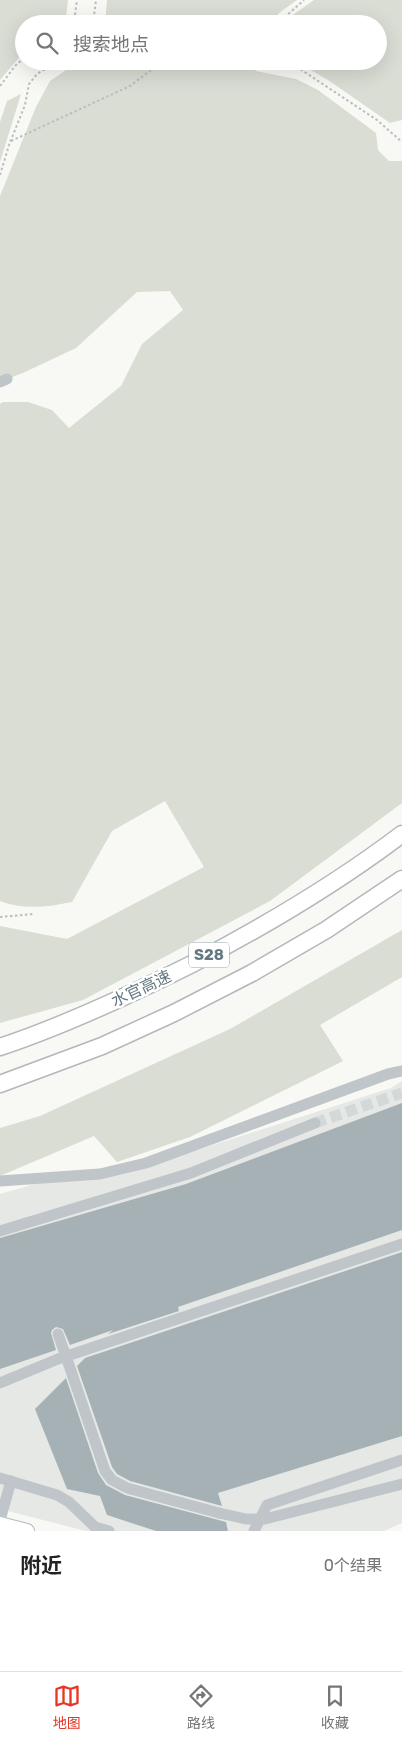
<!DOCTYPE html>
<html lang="zh">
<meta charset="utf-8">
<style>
body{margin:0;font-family:Rubik,"Noto Sans SC",sans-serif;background:#f6f6f6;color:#222}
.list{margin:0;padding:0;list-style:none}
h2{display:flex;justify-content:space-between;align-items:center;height:65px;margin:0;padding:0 20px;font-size:21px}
h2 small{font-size:16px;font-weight:400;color:#767676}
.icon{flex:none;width:28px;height:28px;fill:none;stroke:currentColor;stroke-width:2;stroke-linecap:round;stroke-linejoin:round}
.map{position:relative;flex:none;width:402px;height:1531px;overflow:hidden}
.search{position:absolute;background:#fff;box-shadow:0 5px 20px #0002;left:15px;right:15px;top:15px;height:55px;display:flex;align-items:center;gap:12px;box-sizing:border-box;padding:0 18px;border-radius:28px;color:#767676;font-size:19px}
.sheet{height:140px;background:#fff}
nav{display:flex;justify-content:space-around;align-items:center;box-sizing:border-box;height:70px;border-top:1px solid #e0e0e0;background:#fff;font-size:14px;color:#767676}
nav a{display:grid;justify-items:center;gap:2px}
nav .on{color:#e63627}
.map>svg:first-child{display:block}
</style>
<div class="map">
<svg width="402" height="1531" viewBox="0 0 402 1531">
<rect width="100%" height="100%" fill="#f8f8f5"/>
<path fill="#e6e8e6" d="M402,1081V1523L384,1531H86L0,1509V1194L35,1184L120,1175L391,1088Z"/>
<g fill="#d9ddd4">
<path d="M0,0H68L66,17L61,24H24V52L0,80Z"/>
<path d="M107,0H297L279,13L270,24H105Z"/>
<path d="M314,0H402V120L390,123L328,80L307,68L301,61H378V24H290V17Z"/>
<path d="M79,61H251L256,71L296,79L318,90L376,133L378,150L389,161H402V803L270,901L83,1000L0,1023V926L67,939L204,867L165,801L112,831L72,902C48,907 24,910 0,901V404L3,402H28L52,410L69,428L121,386L142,344L183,310L170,291L137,292L76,348L25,372L0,382V196L36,107L50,81Z"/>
<path d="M21,94L0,162V122L7,101Z"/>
<path d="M402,930V977L320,1025L343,1061L190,1137L117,1162L94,1136L0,1176V1128L40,1116L230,1029Z"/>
</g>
<g fill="#a6b1b5">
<path d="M402,1103V1230L178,1307L179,1311L108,1334L113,1330L70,1345L63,1329L56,1327L52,1330L51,1333L56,1350L0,1369V1238L186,1184Z"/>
<path d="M402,1252V1436L218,1493L222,1506L130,1481L117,1474L112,1467L77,1366L85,1358Z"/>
<path d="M66,1378L98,1473L106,1485L125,1495L226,1522L228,1531H156L107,1515L100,1496L67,1489L35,1409Z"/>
</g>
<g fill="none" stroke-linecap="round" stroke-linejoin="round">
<path stroke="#d3d8d8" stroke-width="11" stroke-dasharray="11 5.5" stroke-linecap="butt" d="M315,1123L402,1093"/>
<defs>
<path id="major" d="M0,1524L27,1531"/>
<g id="highway">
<path d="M0,1047C66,1025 130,995 192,964C265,926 336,884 402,834"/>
<path d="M0,1084L102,1046L174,1013L252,973L326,930L402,879"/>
</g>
</defs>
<use href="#major" stroke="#b3b9bc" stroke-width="16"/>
<use href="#highway" stroke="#b2b8bb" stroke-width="19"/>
<g stroke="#b9bec0" stroke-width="2" stroke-dasharray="2.5 2.5" stroke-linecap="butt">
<path d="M71,24L75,15L77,0"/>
<path d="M93,24L96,0"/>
<path d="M277,24L304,0"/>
<path d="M255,61L266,68L279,65L283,61"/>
<path d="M288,61L377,120L402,142"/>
<path d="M0,86L15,66L24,58"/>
<path d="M11,141L130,86L163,61"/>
<path d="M0,175L9,145L25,105L29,84L37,74L58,61"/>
<path d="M0,917L34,914"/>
</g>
<g stroke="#bfc5c8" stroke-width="11">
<path d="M0,382L7,379"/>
<path d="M0,1181L100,1174L146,1163L388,1074L402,1071"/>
<path d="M0,1231L191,1173L315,1123"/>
<path d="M69,1365L105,1471L112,1480L127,1488L219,1513"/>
<path d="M0,1383L58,1359L402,1244"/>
<path d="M0,1478L57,1495L69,1502L95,1527L109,1531"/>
<path d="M0,1520L11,1481"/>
<path d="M254,1531L267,1505L402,1460"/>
</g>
<use href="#major" stroke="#fff" stroke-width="14"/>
<use href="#highway" stroke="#fff" stroke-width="16"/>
<g stroke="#bfc5c8" stroke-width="11">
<path d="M58,1334L69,1365"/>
<path d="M219,1513L246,1519H265L402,1484"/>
</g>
</g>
<g text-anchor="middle" stroke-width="5" stroke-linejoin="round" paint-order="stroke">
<rect fill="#fff" stroke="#92a0a7" stroke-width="1" x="189" y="942.5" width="40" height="25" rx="4"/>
<g font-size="15" font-weight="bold" fill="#637881">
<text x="209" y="960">S28</text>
</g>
<g font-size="16" fill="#637881" stroke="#fff">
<text transform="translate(141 988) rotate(-25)" y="6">水官高速</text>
</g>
</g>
</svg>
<div class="search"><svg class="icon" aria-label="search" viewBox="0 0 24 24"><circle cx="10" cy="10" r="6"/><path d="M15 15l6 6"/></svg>搜索地点</div>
</div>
<section class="sheet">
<h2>附近<small>0个结果</small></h2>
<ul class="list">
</ul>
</section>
<nav>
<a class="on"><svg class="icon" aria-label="map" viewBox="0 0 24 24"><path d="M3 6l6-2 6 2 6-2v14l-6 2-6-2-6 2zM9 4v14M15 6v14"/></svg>地图</a>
<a><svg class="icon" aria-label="directions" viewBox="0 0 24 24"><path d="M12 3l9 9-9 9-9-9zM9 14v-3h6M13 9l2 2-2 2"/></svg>路线</a>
<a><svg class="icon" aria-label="saved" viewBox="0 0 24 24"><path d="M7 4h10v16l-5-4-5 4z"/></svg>收藏</a>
</nav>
